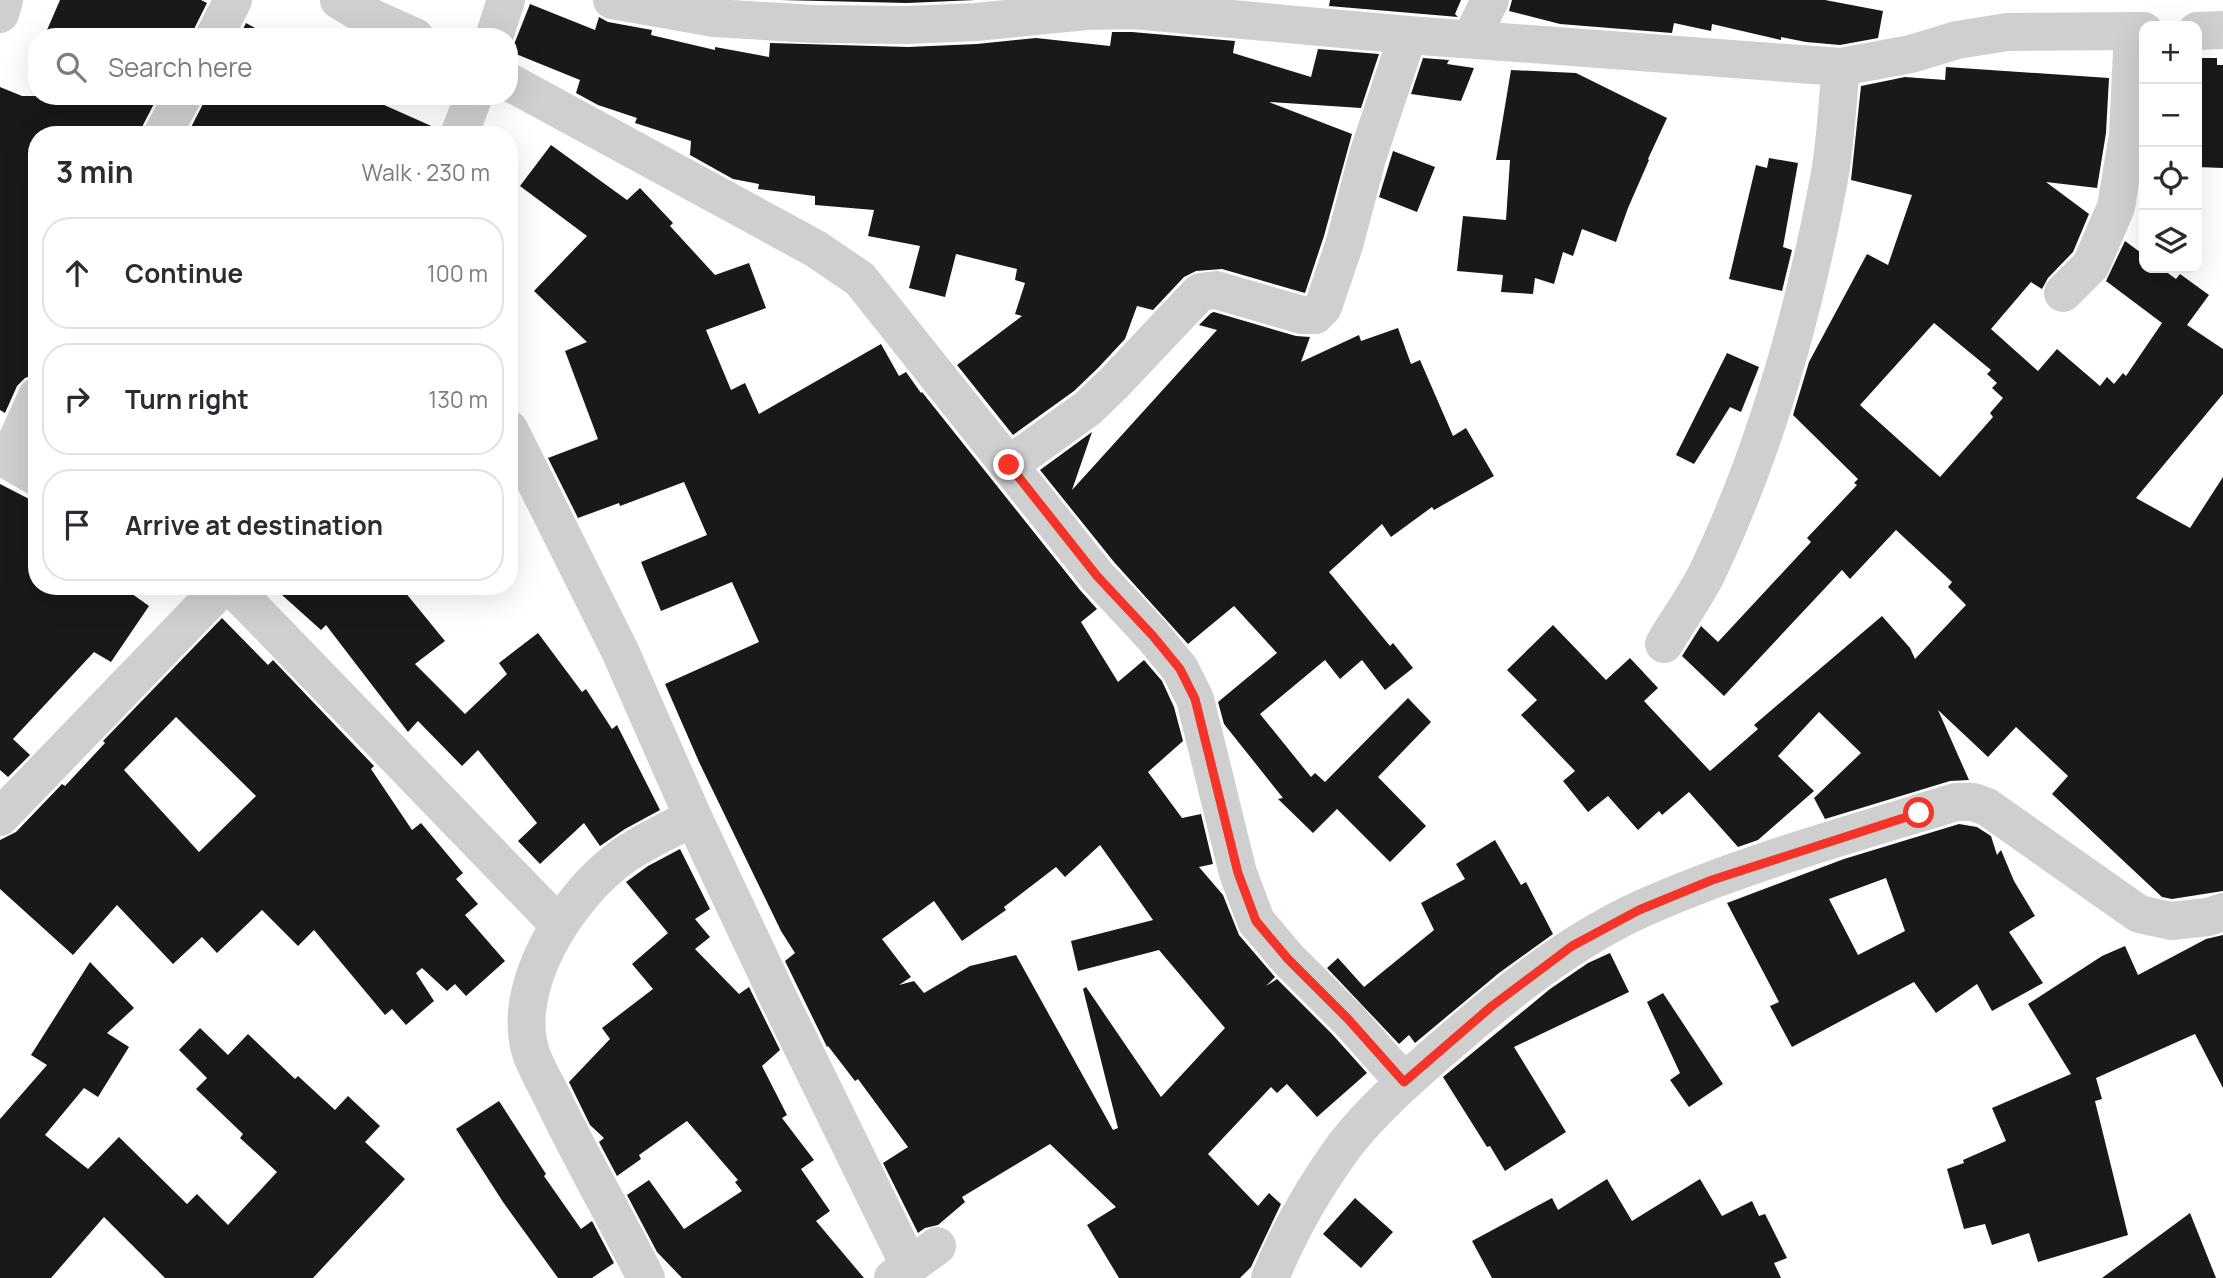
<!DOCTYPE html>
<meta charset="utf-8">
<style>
body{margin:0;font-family:Manrope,sans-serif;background:#f2f2f3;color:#2b2b33}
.controls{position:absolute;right:21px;top:21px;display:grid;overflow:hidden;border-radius:14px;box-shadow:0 7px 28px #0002}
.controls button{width:63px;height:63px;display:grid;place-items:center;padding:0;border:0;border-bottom:2px solid #e1e1e2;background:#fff;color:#2b2b33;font:35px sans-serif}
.stop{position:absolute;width:21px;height:21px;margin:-16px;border:5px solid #f43429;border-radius:50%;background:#fff}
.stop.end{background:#f43429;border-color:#fff;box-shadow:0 2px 7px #0008}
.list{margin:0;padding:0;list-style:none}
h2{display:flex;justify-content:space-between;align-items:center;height:91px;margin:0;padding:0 28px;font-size:30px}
h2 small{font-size:23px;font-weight:400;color:#7c7c81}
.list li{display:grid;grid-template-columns:46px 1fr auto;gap:21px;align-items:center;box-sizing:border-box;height:112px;margin:0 14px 14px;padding:0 14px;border:2px solid #e1e1e2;border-radius:28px}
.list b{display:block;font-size:26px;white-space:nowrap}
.list em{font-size:23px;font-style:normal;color:#7c7c81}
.icon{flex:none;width:38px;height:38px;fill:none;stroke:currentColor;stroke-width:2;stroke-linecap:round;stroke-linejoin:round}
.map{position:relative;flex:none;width:2223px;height:1278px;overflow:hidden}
.search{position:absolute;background:#fff;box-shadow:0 7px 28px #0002;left:28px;top:28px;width:490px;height:77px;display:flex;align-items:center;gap:18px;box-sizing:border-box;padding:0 24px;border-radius:28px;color:#7c7c81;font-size:26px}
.panel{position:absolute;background:#fff;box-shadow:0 7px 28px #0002;left:28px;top:126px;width:490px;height:469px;border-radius:28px}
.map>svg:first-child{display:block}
</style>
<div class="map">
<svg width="2223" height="1278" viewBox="0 0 2223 1278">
<rect width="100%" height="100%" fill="#fff"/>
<g fill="#191919" fill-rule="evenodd">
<path d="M60,0H201L207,3L195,27L192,37H44Z"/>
<path d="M779,0H976L907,3Z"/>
<path d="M1330,0H1461L1455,14L1458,17L1329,6Z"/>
<path d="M1512,0H1825L1883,11L1878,38L1840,45L1806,42L1781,37V40L1712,24L1711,31L1674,23L1672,33L1560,24L1509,11Z"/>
<path d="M530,4L595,30L599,17L608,22L652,30L651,35L715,50V47L769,57L770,43L908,47L977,44L1036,38L1110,46L1112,32H1132L1235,41L1233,53L1311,77L1318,49L1379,54L1361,108L1269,102L1352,134L1324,236L1305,293L1222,269L1196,271L1184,277L1153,310L1137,306L1125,339L1098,368L1074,391L1013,435L957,365L1022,316L1015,314L1025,283L1015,280L1017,269L956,254L945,297L909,288L920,246L868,236L874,210L815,205V196L758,189L759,184L733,179L690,155L691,141L635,123L637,118L598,105L576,93L580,80L511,52Z"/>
<path d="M246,23L271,37H239Z"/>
<path d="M1423,58L1449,60L1447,64L1474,68L1461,101L1411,94Z"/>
<path d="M2197,58H2217V65H2223V168L2197,167Z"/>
<path d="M1946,67L2109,78L2106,133L2097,188L2046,182L2089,214L2073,252L2048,278L2042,289L2031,282L1991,329L2038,371L2057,349L2100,386L2107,377L2114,384L2123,373L2126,376L2162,323L2106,281L2125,241L2144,255V268H2161L2176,279L2180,274L2209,295L2187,325L2223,349V394L2136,498L2190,528L2223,477V891L2172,899L2162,897L2052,794L2068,776L2016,727L1988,757L1938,710L1969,780L1950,781L1825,819L1814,798L1861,753L1819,712L1778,756L1814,791L1758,840L1738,847L1689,792L1662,815L1659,811L1638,830L1608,796L1588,812L1563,781L1575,771L1521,715L1537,700L1507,670L1553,625L1606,680L1630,658L1658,688L1644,701L1710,771L1758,729L1754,725L1882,616L1910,648L1915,659L1966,605L1948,587L1952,582L1896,530L1850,579L1842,570L1724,696L1682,656L1701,626L1718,642L1811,542L1807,538L1857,485L1854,483L1858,479L1793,415L1809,362L1867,254L1888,265L1912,195L1851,180L1861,86L1905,77L1945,80ZM1934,323L1991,370L1987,374L1997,383L1992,388L2003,398L1990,413L1993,417L1940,477L1860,405Z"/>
<path d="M1511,70L1576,73L1667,118L1648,159L1649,160L1628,208L1616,242L1582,229L1573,256L1563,252L1554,284L1535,278L1533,294L1501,292L1503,275L1457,271L1463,216L1506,220L1510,160H1496Z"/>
<path d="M0,87L22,96H158L143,125L140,135H37V374L25,378L17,386L5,413L0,410Z"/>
<path d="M205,96H364L438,129V135H187L202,106Z"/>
<path d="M551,145L627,200L640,188L673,223L670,226L715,275L749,263L766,308L706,330L731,390L745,383L759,414L881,344L899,376L906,372L921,393L922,392L1080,590L1097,609L1081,622L1118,682L1144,660L1162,681L1174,707L1183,741L1148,772L1182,818L1201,814L1213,864L1199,867L1223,895L1239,935L1275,977L1266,986L1277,979L1332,1034L1367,1073L1317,1117L1287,1084L1277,1093L1271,1087L1208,1154L1258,1206L1269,1193L1281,1204L1251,1267L1240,1278H1119L1087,1225L1116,1207L1050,1144L962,1197L965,1202L938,1225L925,1228L918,1233L883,1163L908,1147L858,1079L855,1081L828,1046L827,1047L785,961L795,953L781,931L699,762L665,684L759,642L732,582L661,611L641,562L707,535L684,482L620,506L619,503L578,518L548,458L598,439L565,351L587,342L534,291L587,236L520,186ZM1100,845L1153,920L1071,941L1078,971L1159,950L1225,1028L1161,1097L1086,987L1083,989L1118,1128L1113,1130L1016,955L970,966L924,993L914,981L899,985L911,977L882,939L934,901L962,941L1006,910L1004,907L1056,867L1065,877Z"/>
<path d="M1393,151L1435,167L1417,212L1379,197Z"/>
<path d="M1769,158L1798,163L1783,247L1792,250L1782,291L1729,279L1756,165L1767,168Z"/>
<path d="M1214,312L1296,336L1310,337L1301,362L1359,335L1361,341L1398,328L1411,364L1420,360L1453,436L1466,428L1494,476L1434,510L1432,507L1391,537L1382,524L1329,572L1390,646L1393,643L1413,668L1385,690L1362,660L1340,679L1325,660L1260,714L1311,777L1315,773L1325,782L1408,698L1431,722L1378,777L1426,826L1390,862L1337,809L1313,833L1278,799L1283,798L1224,724L1218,702L1277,653L1234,606L1188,644L1114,562L1040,470L1092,432L1072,490L1217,330L1199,325L1211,313Z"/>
<path d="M1727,353L1759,367L1741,412L1730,407L1694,464L1676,455Z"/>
<path d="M0,484L37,503V586H121L149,606L111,662L94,652L13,739L30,755L8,777L0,770Z"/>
<path d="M272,586H400L445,641L415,664L465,714L507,674L499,663L538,633L582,692L586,689L612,729L617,725L660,810L625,829L600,846L584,823L540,864L518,841L537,823L478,750L462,766L418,721L408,732L326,625L321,630Z"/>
<path d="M222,618L268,665L273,660L374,766L371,769L412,830L421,823L463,873L456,879L478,904L465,915L505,961L466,996L455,984L447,991L422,968L416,973L434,1001L406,1025L392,1009L385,1015L314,930L298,946L262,910L217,953L202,937L173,964L117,905L73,955L0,889V840L16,832L62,784L65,786L105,743L103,741ZM176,717L256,796L199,852L124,770Z"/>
<path d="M1959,824L1977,827L1991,836L1997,855L2001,850L2014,881L2035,916L2009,932L2043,983L1992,1011L1977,984L1936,1013L1914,982L1792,1047L1770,1006L1779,1002L1727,903L1844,859ZM1886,878L1905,931L1858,955L1829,899Z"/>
<path d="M1495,840L1521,885L1526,882L1553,934L1499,973L1415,1043L1409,1035L1399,1044L1327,968L1338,958L1364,987L1434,930L1421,903L1465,879L1456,864Z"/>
<path d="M680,849L710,909L695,919L710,937L695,949L739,994L749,987L780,1050L762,1066L787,1115L782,1118L814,1160L801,1169L830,1211L816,1221L864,1278H682L657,1252L627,1195L649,1180L684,1229L742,1191L735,1182L738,1180L687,1121L639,1155L641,1159L617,1176L599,1142L604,1138L590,1125L569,1082L610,1039L602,1028L653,989L632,964L668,933L626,882L648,866Z"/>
<path d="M2223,935V1088L2195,1034L2096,1078L2102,1099L2095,1101L2128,1235L2038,1262L2029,1233L1992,1245L1985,1224L1964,1229L1947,1169L1964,1163L1963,1160L2006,1141L1992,1108L2071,1074L2028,1004L2102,956L2125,946L2138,975L2206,939Z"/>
<path d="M1610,953L1629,992L1514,1047L1566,1132L1505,1171L1490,1146L1487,1147L1443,1077L1550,989L1588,963Z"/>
<path d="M90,962L134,1008L107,1033L129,1047L98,1097L84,1088L45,1135L88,1169L119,1137L187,1204L197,1194L228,1225L277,1172L240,1138L243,1134L196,1089L207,1078L179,1050L200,1028L228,1055L248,1034L295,1079L298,1076L335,1110L348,1096L380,1126L365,1142L405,1179L313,1278H165L104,1217L51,1278H0V1119L47,1065L31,1055Z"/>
<path d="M1663,993L1723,1084L1689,1107L1670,1080L1680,1073L1647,1002Z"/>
<path d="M499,1101L546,1174L544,1176L581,1229L592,1221L604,1244L614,1263L592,1278H558L503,1202L456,1129Z"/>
<path d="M1607,1179L1632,1221L1700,1179L1722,1216L1752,1201L1759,1216L1765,1214L1787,1258L1774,1263L1781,1278H1492L1472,1241L1552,1198L1558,1210Z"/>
<path d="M1355,1198L1393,1232L1361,1268L1323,1234Z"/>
<path d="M2190,1213L2216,1278H2102Z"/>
</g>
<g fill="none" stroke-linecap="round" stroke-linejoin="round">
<g stroke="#cfcfcf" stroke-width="38">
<path d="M339,0L357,11L415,37"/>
<path d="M612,0L714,18L814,24L907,25L976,22L1086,11L1133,10L1408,35L1841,67L1911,54L1957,40L2007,32L2144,31"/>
<path d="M0,14L4,0"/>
<path d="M2197,31L2223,30"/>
<path d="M214,37L233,0"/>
<path d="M494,37L506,0"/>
<path d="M1471,39L1490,0"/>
<path d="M509,82L816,249L860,279L1097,576L1153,636L1180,669L1195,699L1238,873L1256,921L1288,959L1348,1019L1404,1082"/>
<path d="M162,135L183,96"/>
<path d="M459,135L474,96"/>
<path d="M2063,293L2091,265L2116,207L2128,135L2133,31"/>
<path d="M509,429L620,651L693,817C669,831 641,842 619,859C567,898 508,989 532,1056C538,1071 546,1085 553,1099C582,1160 616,1218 646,1278"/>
<path d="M0,456L8,460L37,396"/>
<path d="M0,456L37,477"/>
<path d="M1009,465L1088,408L1114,383L1200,292L1216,290L1302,315H1315L1323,307L1345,242L1367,158L1408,35"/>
<path d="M231,586L559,925"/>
<path d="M1664,644C1678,620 1696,596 1708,571C1767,447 1804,313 1829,179C1836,142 1837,104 1841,67"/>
<path d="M0,817L223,586"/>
<path d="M693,817L775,991L909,1265"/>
<path d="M893,1278L937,1246"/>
<path d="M1270,1278C1289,1231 1315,1186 1345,1145C1373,1109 1409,1078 1443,1048C1504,995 1567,943 1641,909C1742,864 1851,834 1956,802H1973L1987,807L2139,914L2171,921L2208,917L2223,912"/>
</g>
</g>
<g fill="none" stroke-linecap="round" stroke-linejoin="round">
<path stroke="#f43429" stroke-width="9" d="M1009,465L1097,576L1153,636L1180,669L1195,699L1238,873L1256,921L1288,959L1348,1019L1404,1082L1492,1006L1572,946L1639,910L1712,880L1919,813"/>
</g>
</svg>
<div class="controls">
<button>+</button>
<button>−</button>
<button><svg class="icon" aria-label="locate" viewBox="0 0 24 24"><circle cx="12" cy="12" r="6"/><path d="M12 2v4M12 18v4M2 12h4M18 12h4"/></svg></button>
<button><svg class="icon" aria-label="layers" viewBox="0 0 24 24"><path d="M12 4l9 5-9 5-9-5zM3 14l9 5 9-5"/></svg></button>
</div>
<div class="stop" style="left:1919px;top:813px"></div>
<div class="stop end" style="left:1009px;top:465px"></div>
<div class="search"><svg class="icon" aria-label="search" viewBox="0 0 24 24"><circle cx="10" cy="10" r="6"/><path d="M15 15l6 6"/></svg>Search here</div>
<section class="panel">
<h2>3 min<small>Walk · 230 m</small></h2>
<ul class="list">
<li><svg class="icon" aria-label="ahead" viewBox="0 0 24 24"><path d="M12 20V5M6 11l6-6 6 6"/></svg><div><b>Continue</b></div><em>100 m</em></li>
<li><svg class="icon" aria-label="right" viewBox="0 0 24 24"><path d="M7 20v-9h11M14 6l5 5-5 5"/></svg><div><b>Turn right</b></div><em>130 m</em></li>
<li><svg class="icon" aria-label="arrive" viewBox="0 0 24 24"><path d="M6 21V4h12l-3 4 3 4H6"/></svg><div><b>Arrive at destination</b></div></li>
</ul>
</section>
</div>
